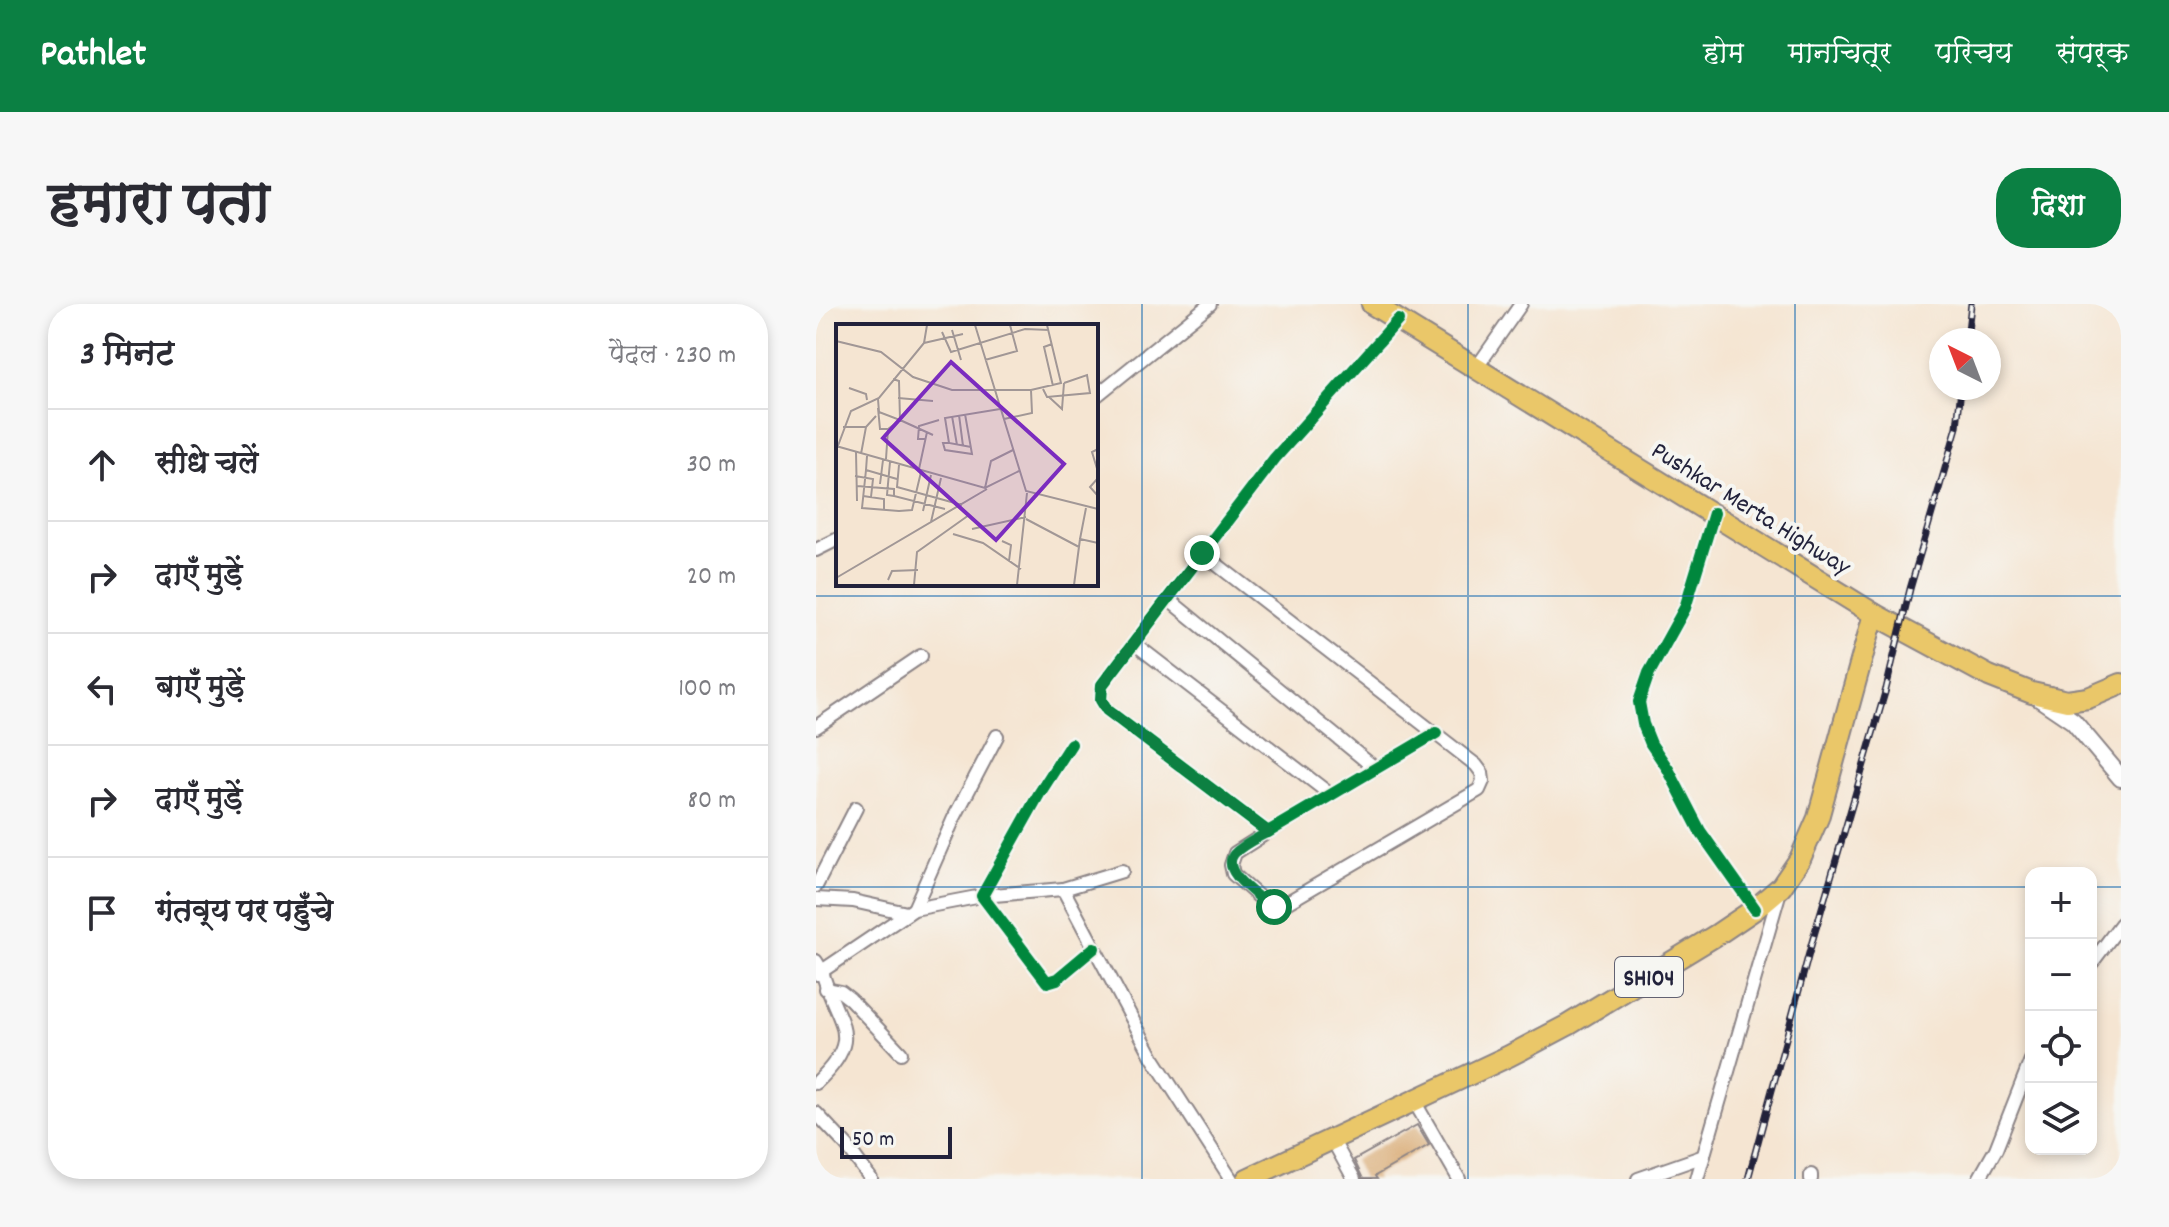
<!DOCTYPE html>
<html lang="hi">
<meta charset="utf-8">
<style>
body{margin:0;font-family:Dekko,"Playpen Sans Deva",sans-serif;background:#f7f7f7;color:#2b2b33}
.controls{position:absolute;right:24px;bottom:24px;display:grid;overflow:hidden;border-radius:16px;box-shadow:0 4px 12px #0003}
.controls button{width:72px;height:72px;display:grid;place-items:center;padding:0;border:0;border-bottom:2px solid #e1e1e2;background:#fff;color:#2b2b33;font:40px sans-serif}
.compass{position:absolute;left:1113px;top:24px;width:72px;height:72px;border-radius:50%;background:#fff;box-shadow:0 4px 12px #0003;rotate:318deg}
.scale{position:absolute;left:24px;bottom:20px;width:112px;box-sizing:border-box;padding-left:8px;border:4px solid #22223b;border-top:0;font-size:22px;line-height:28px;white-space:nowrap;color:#22223b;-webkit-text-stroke:6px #f6f6f2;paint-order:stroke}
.stop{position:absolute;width:24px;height:24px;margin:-18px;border:6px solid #0b8043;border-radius:50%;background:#fff}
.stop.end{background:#0b8043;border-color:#fff;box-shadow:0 2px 8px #0008}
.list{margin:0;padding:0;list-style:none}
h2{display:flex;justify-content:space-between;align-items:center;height:104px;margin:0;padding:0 32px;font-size:34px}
h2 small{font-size:26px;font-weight:400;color:#7c7c81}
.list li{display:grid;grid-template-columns:52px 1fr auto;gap:24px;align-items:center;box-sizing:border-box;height:112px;padding:0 32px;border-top:2px solid #e1e1e2}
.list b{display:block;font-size:30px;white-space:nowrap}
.list em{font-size:26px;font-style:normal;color:#7c7c81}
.icon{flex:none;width:44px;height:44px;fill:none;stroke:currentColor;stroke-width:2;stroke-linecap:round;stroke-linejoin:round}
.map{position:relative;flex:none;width:1305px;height:875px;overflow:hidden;border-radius:32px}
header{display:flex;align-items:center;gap:48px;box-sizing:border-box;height:112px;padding:0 40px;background:#0b8043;color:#fff}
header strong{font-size:38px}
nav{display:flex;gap:44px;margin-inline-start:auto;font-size:28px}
.intro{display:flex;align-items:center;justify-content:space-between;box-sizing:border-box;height:192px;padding:0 48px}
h1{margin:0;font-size:56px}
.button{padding:20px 36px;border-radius:32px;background:#0b8043;color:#fff;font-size:28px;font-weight:700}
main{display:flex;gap:48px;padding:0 48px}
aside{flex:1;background:#fff;border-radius:32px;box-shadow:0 4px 12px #0003}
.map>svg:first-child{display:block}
</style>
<header>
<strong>Pathlet</strong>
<nav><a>होम</a><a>मानचित्र</a><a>परिचय</a><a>संपर्क</a></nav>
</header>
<div class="intro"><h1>हमारा पता</h1><a class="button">दिशा</a></div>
<main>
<aside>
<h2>3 मिनट<small>पैदल · 230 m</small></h2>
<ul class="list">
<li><svg class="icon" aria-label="ahead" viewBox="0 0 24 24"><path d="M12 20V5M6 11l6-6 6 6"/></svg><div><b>सीधे चलें</b></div><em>30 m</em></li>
<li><svg class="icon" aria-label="right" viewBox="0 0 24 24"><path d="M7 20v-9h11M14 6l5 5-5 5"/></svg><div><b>दाएँ मुड़ें</b></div><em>20 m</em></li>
<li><svg class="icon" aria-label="left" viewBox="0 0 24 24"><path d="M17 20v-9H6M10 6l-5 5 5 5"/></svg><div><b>बाएँ मुड़ें</b></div><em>100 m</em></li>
<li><svg class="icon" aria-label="right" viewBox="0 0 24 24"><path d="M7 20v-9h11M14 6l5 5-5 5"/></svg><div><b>दाएँ मुड़ें</b></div><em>80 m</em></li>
<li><svg class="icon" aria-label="arrive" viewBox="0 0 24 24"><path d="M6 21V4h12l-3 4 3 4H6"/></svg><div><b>गंतव्य पर पहुँचे</b></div></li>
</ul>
</aside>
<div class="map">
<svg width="1305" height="875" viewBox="0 0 1305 875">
<rect width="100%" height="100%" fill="#f6f6f2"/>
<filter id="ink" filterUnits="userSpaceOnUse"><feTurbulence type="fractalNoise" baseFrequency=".0125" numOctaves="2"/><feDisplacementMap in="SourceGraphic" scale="16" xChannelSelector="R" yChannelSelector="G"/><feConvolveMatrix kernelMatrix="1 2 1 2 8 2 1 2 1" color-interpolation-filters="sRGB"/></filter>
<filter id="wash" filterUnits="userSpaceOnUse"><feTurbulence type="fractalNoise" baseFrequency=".006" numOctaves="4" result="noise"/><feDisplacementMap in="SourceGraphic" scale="32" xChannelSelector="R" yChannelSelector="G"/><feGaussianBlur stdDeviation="1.8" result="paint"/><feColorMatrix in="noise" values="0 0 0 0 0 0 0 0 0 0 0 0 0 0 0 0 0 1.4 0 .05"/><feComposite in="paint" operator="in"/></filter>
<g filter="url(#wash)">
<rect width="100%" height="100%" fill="#f5e5d2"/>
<g id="blocks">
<path fill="#d9aa73" d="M601,821L613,841L559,872L561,875H547L538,856Z"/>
</g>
</g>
<g filter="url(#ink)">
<use href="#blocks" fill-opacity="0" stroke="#8c8486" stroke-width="2"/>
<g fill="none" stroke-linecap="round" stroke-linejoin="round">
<defs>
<g id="minor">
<path d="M582,16L459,154L286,381L285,396L291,406L452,528L620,429"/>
<path d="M661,63L705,0"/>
<path d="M280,92L394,0"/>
<path d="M898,209L869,304L833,369L823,398L827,420L835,440L852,465L884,527L939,605"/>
<path d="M0,246L22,235"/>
<path d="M386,249L660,461L666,469L667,477L663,486L465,602L452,601L417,570L415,561L419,549L452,528"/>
<path d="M352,295L560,465"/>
<path d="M319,340L515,491"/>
<path d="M0,423L105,352"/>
<path d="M255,440L223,490L166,592L231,678L241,675L278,644"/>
<path d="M0,582L40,504"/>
<path d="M247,585L337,754L415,875"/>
<path d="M0,595L37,597L91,609"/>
<path d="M98,605L138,514L181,432"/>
<path d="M0,657L6,667L98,605L166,592L247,585L306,567"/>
<path d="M1275,660L1305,620"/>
<path d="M10,685L25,688L34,695L85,749"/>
<path d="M0,779C51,731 20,721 6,667L1,670"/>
<path d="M598,797L643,875"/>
<path d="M0,809L31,842L55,875"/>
<path d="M516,835L538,875"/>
<path d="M822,875L888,852"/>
<path d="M881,875L964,587"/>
<path d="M995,875V871"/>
<path d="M1163,875L1180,845L1215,756"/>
</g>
<path id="tertiary" d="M1220,392L1257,417L1305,474"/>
<path id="primary" d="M431,875L693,752L752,721L902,630L939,605L965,583L984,555L1002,514L1058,310"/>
<path id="trunk" d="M556,0L1058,310L1173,372L1216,389L1251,397L1272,394L1305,380"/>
</defs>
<use href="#minor" stroke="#8c8486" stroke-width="16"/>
<use href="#tertiary" stroke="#8c8486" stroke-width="20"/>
<use href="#primary" stroke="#8c8486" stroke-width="24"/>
<use href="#trunk" stroke="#8c8486" stroke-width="24"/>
<use href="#minor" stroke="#fff" stroke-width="12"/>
<use href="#tertiary" stroke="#fff" stroke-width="16"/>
<use href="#primary" stroke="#eac769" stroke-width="20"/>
<use href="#trunk" stroke="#eac769" stroke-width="20"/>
<defs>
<g id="rail">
<path d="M1151,36L1155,0"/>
<path d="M932,875L996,638L1070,385L1094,285L1141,123L1145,84"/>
</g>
</defs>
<use href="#rail" stroke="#22223b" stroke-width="7"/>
<use href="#rail" stroke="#f6f6f2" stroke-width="4" stroke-dasharray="12" stroke-linecap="butt"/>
<defs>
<g id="cycleway">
<path d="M582,16L459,154L286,381L285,396L291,406L452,528L620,429"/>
<path d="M898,209L869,304L833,369L823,398L827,420L835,440L852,465L884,527L939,605"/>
<path d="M255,440L223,490L166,592L231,678L241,675L278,644"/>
</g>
</defs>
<use href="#cycleway" stroke="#f6f6f2" stroke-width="17"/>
<use href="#cycleway" stroke="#00873e" stroke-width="12"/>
</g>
</g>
<g fill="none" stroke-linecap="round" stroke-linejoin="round" filter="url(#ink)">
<path stroke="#0b8043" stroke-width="10" d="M386,249L286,381L285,396L291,406L452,528C442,534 426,541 418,550C404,567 440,590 452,601L458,603"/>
</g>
<path fill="none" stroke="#1f6fb2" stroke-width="2" stroke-opacity="0.55" d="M326,0V875M652,0V875M979,0V875M0,292H1305M0,583H1215M1275,583H1305"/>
<g text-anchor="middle" stroke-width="8" stroke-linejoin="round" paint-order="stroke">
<rect fill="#f6f6f2" stroke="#626272" stroke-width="2" x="799" y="653" width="68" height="40" rx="6"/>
<g font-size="24" font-weight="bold" fill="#22223b">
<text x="833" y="681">SH104</text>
</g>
<g font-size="26" fill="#22223b" stroke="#f6f6f2">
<text transform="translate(936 203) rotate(32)" y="9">Pushkar Merta Highway</text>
</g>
</g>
<g transform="translate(20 20)">
<rect width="262" height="262" fill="#f5e5d2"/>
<path fill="none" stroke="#a19796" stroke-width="2" d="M139,1L190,167L262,185M116,6L125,36M106,8L115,28L189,5L213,6M0,17L45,28L77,53L116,66H195L225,59L211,1M88,19L127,10M216,20L208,23L217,62M149,36L181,27L174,1M57,55L63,57L64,96L97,111M13,64L30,70L31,76M207,65L211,73L254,69L251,51L228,59M213,73L226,85L228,59M62,74L97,77M42,75L43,88L64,96L52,105L50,135M42,84L44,105H52M123,91L127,122M116,92L121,121M168,95L196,89L195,66M7,103H30L40,92M89,115H82L83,102L103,96M113,119H107L109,126L136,130L129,90M0,122L149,164L183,147M135,123L113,119L109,94L164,85M262,125L256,128L262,148M0,127L15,87L43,74L88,19L91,1M20,128L21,177M25,130L30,103M31,132L30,146L61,155M54,138L51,171L58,172M63,141L61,163L126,181M83,145L91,108M30,146L26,184L63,187L76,186L85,148M19,152L37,155L35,173M262,154L254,163L262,172M44,160L47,136M21,162L58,165V172L109,185M149,164L155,137L177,126M27,172L48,175V186M250,184L244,215L262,219M87,187L95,151M190,195L243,223M95,198L105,154M136,205L190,193M117,210L147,219L185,245M166,217L175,221L173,237M0,254L151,165M52,256L56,247L82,246M78,261L81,228L133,191M181,261L191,169M238,261L244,215"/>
<path fill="#7b2cbf" fill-opacity="0.15" stroke="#7b2cbf" stroke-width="4" d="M115,38L228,140L160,216L47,114Z"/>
<rect width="262" height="262" fill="none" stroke="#22223b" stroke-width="4"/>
</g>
</svg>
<div class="controls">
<button>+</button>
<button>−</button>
<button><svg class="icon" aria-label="locate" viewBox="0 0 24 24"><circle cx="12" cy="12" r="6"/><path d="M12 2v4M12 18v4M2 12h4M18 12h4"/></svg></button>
<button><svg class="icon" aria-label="layers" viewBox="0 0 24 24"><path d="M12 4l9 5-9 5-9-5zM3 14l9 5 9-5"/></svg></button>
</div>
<svg class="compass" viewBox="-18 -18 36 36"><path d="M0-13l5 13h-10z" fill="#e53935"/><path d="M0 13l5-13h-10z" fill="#7c7c81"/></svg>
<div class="scale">50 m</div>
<div class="stop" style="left:458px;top:603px"></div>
<div class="stop end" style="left:386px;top:249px"></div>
</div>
</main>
